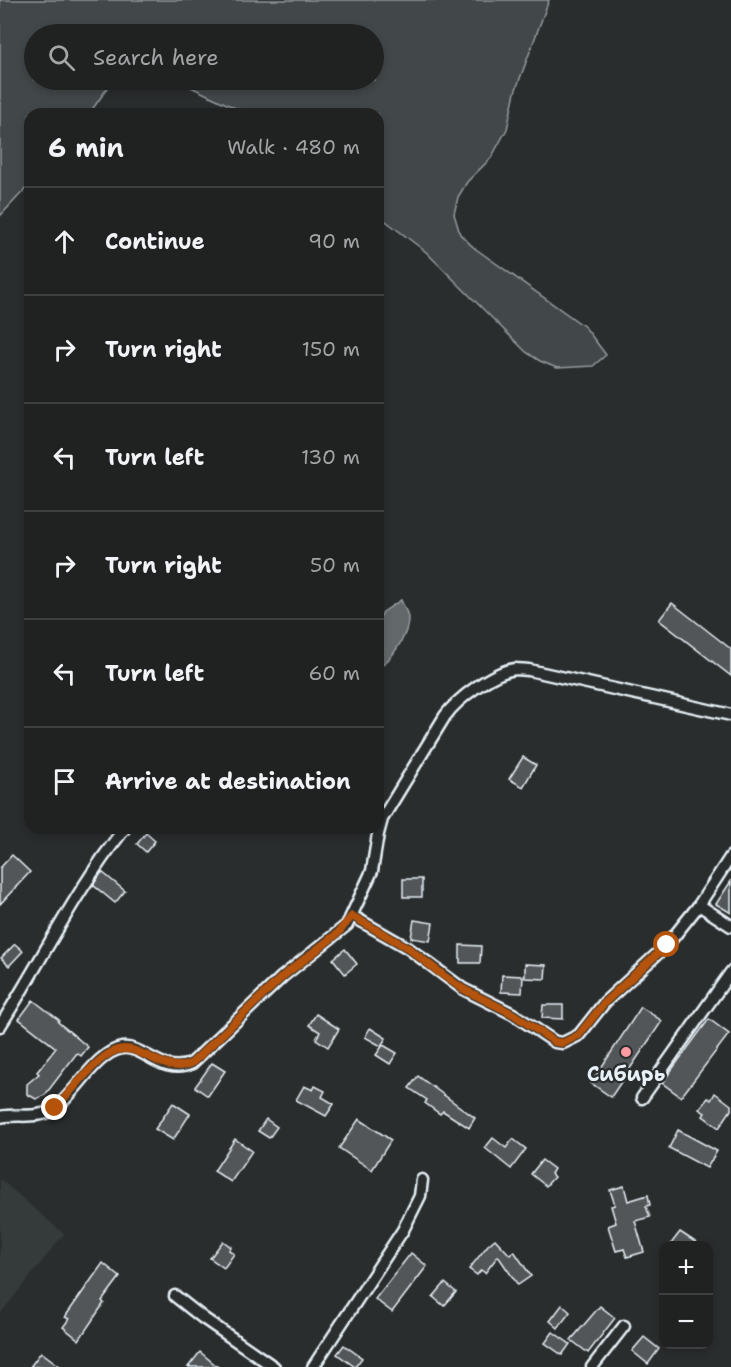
<!DOCTYPE html>
<meta charset="utf-8">
<style>
body{margin:0;font-family:"Shantell Sans",sans-serif;background:#282a2a;color:#f1f3f6}
.controls{position:absolute;right:18px;bottom:18px;display:grid;overflow:hidden;border-radius:12px;box-shadow:0 3px 9px #0003}
.controls button{width:54px;height:54px;display:grid;place-items:center;padding:0;border:0;border-bottom:2px solid #3d3f40;background:#202222;color:#f1f3f6;font:30px sans-serif}
.stop{position:absolute;width:18px;height:18px;margin:-14px;border:4px solid #b45309;border-radius:50%;background:#fff}
.stop.end{background:#b45309;border-color:#fff;box-shadow:0 2px 6px #0008}
.list{margin:0;padding:0;list-style:none}
h2{display:flex;justify-content:space-between;align-items:center;height:78px;margin:0;padding:0 24px;font-size:26px}
h2 small{font-size:20px;font-weight:400;color:#a2a4a5}
.list li{display:grid;grid-template-columns:39px 1fr auto;gap:18px;align-items:center;box-sizing:border-box;height:108px;padding:0 24px;border-top:2px solid #3d3f40}
.list b{display:block;font-size:22px;white-space:nowrap}
.list em{font-size:20px;font-style:normal;color:#a2a4a5}
.icon{flex:none;width:33px;height:33px;fill:none;stroke:currentColor;stroke-width:2;stroke-linecap:round;stroke-linejoin:round}
.map{position:relative;flex:none;width:731px;height:1367px;overflow:hidden}
.search{position:absolute;background:#202222;box-shadow:0 3px 9px #0003;left:24px;top:24px;width:360px;height:66px;display:flex;align-items:center;gap:15px;box-sizing:border-box;padding:0 21px;border-radius:33px;color:#a2a4a5;font-size:22px}
.panel{position:absolute;background:#202222;box-shadow:0 3px 9px #0003;left:24px;top:108px;width:360px;height:726px;border-radius:18px}
.map>svg:first-child{display:block}
</style>
<div class="map">
<svg width="731" height="1367" viewBox="0 0 731 1367">
<rect width="100%" height="100%" fill="#2a2d2e"/>
<filter id="ink" filterUnits="userSpaceOnUse"><feTurbulence type="fractalNoise" baseFrequency=".0167" numOctaves="2"/><feDisplacementMap in="SourceGraphic" scale="12" xChannelSelector="R" yChannelSelector="G"/><feConvolveMatrix kernelMatrix="1 2 1 2 8 2 1 2 1" color-interpolation-filters="sRGB"/></filter>
<g filter="url(#ink)">
<path fill="#363a3b" d="M0,1179L64,1234L0,1314Z"/>
<path fill="#424648" stroke="#959ca0" stroke-width="1.5" d="M0,0H549L515,92L507,129L491,158L467,182L458,197L454,214L460,234L473,247L585,327L606,355L593,366L557,368L540,361L526,352L426,252L378,215V114H248L176,80H374V34H34V80H113L89,114H30V184L0,216Z"/>
<path fill="#63686b" stroke="#989fa3" stroke-width="1.5" d="M401,600C403,605 408,613 408,618C409,633 392,661 378,667V621L383,612Z"/>
<g fill="#535759" stroke="#e8f1f8" stroke-width="1.5">
<path d="M672,603L731,649V676L659,620Z"/>
<path d="M523,757L536,765L523,787L509,779Z"/>
<path d="M146,833L155,841L146,852L137,844Z"/>
<path d="M12,855L30,872L0,904V868Z"/>
<path d="M102,872L125,891L115,903L93,885Z"/>
<rect x="403" y="879" width="19" height="18"/>
<path d="M731,881V913L716,904Z"/>
<path d="M414,920L433,923L430,941L411,938Z"/>
<path d="M15,944L23,951L9,966L1,958Z"/>
<path d="M460,945L481,946L480,963H460Z"/>
<path d="M345,949L357,964L345,974L333,959Z"/>
<path d="M525,964L546,965L545,979L525,978Z"/>
<path d="M502,975L523,976L522,993L501,992Z"/>
<path d="M33,1000L59,1020L58,1022L88,1047L81,1056L77,1053L45,1095L36,1099L27,1094V1084L39,1074L37,1072L56,1048L19,1019Z"/>
<path d="M543,1005H563V1019L542,1018Z"/>
<path d="M641,1007L662,1021L611,1097L591,1083Z"/>
<path d="M316,1014L339,1029L328,1047L316,1039L320,1032L309,1025Z"/>
<path d="M709,1019L729,1034L681,1097L662,1083Z"/>
<path d="M370,1028L386,1038L381,1046L365,1037Z"/>
<path d="M383,1045L397,1053L390,1064L376,1055Z"/>
<path d="M212,1063L225,1071L208,1096L195,1087Z"/>
<path d="M418,1076L475,1118L469,1128L443,1111L440,1114L425,1103L427,1100L409,1088Z"/>
<path d="M304,1086L313,1090L315,1086L325,1091L322,1097L334,1104L326,1116L296,1100Z"/>
<path d="M715,1093L731,1105V1110L719,1128L703,1116L705,1113L699,1109L708,1098L711,1100Z"/>
<path d="M173,1103L190,1114L173,1140L155,1129Z"/>
<path d="M266,1119L277,1127L269,1138L258,1131Z"/>
<path d="M359,1119L391,1140L372,1170L339,1148Z"/>
<path d="M678,1130L717,1151L707,1168L669,1148Z"/>
<path d="M493,1138L506,1148L513,1139L526,1149L511,1169L485,1148Z"/>
<path d="M235,1139L252,1151L231,1182L214,1171Z"/>
<path d="M542,1160L554,1169L551,1174L554,1177L546,1186L531,1174Z"/>
<path d="M624,1186L628,1201L648,1195L650,1205L646,1206L650,1217L635,1221L644,1252L627,1257L624,1249L616,1251L608,1226L616,1223L611,1206L615,1205L610,1190Z"/>
<path d="M680,1232L700,1245H670Z"/>
<path d="M495,1239L510,1255L514,1251L531,1276L518,1285L498,1256L485,1273L481,1270L477,1275L469,1269L488,1245Z"/>
<path d="M223,1241L231,1247L229,1250L234,1254L224,1268L210,1258Z"/>
<path d="M411,1253L427,1266L392,1312L375,1299Z"/>
<path d="M103,1263L120,1277L102,1301L104,1303L79,1340L63,1327L69,1319L65,1317Z"/>
<path d="M445,1283L456,1292L444,1306L433,1297Z"/>
<path d="M562,1305L570,1312L558,1328L550,1321Z"/>
<path d="M600,1306L615,1318L588,1353L571,1340Z"/>
<path d="M553,1332L570,1344L562,1355L545,1343Z"/>
<path d="M644,1337L659,1349L648,1364L632,1351Z"/>
<path d="M344,1345L362,1358L355,1367L337,1354Z"/>
<path d="M41,1352L61,1367H30Z"/>
<path d="M200,1352L218,1367H188Z"/>
</g>
<g fill="none" stroke-linecap="round" stroke-linejoin="round">
<defs>
<g id="minor">
<path d="M699,905L731,926"/>
<path d="M352,916L408,948L463,989L513,1014L555,1042L563,1043L579,1035L605,1002L667,945L699,905L731,856"/>
<path d="M0,1026C42,960 76,889 125,828"/>
<path d="M642,1098L731,972"/>
<path d="M0,1117C18,1113 37,1120 54,1109C75,1095 96,1052 122,1048C144,1045 163,1077 192,1063L282,977L347,925L372,871L378,834L382,819L445,716C458,698 493,672 515,669C520,669 525,670 529,670L731,715"/>
<path d="M175,1296L203,1318L274,1367"/>
<path d="M313,1367L403,1230L420,1196L422,1180"/>
<path d="M592,1367L624,1326"/>
</g>
</defs>
<use href="#minor" stroke="#e8f1f8" stroke-width="15"/>
<use href="#minor" stroke="#2a2d2e" stroke-width="10"/>
</g>
</g>
<g fill="none" stroke-linecap="round" stroke-linejoin="round" filter="url(#ink)">
<path stroke="#b45309" stroke-width="8" d="M55,1108C70,1093 94,1061 112,1052C138,1038 162,1077 192,1063L282,977L338,933L352,916L408,948L444,976L463,989L513,1014L555,1042L563,1043L579,1035L605,1002L667,945"/>
</g>
<circle fill="#ff9aa2" stroke="#2a2d2e" stroke-width="2" cx="626" cy="1052" r="6"/>
<g text-anchor="middle" stroke-width="4.5" stroke-linejoin="round" paint-order="stroke">
<g font-size="21" font-weight="bold" fill="#e8f1f8" stroke="#2a2d2e">
<text x="626" y="1081">Сибирь</text>
</g>
</g>
</svg>
<div class="controls">
<button>+</button>
<button>−</button>
</div>
<div class="stop" style="left:667px;top:945px"></div>
<div class="stop end" style="left:55px;top:1108px"></div>
<div class="search"><svg class="icon" aria-label="search" viewBox="0 0 24 24"><circle cx="10" cy="10" r="6"/><path d="M15 15l6 6"/></svg>Search here</div>
<section class="panel">
<h2>6 min<small>Walk · 480 m</small></h2>
<ul class="list">
<li><svg class="icon" aria-label="ahead" viewBox="0 0 24 24"><path d="M12 20V5M6 11l6-6 6 6"/></svg><div><b>Continue</b></div><em>90 m</em></li>
<li><svg class="icon" aria-label="right" viewBox="0 0 24 24"><path d="M7 20v-9h11M14 6l5 5-5 5"/></svg><div><b>Turn right</b></div><em>150 m</em></li>
<li><svg class="icon" aria-label="left" viewBox="0 0 24 24"><path d="M17 20v-9H6M10 6l-5 5 5 5"/></svg><div><b>Turn left</b></div><em>130 m</em></li>
<li><svg class="icon" aria-label="right" viewBox="0 0 24 24"><path d="M7 20v-9h11M14 6l5 5-5 5"/></svg><div><b>Turn right</b></div><em>50 m</em></li>
<li><svg class="icon" aria-label="left" viewBox="0 0 24 24"><path d="M17 20v-9H6M10 6l-5 5 5 5"/></svg><div><b>Turn left</b></div><em>60 m</em></li>
<li><svg class="icon" aria-label="arrive" viewBox="0 0 24 24"><path d="M6 21V4h12l-3 4 3 4H6"/></svg><div><b>Arrive at destination</b></div></li>
</ul>
</section>
</div>
